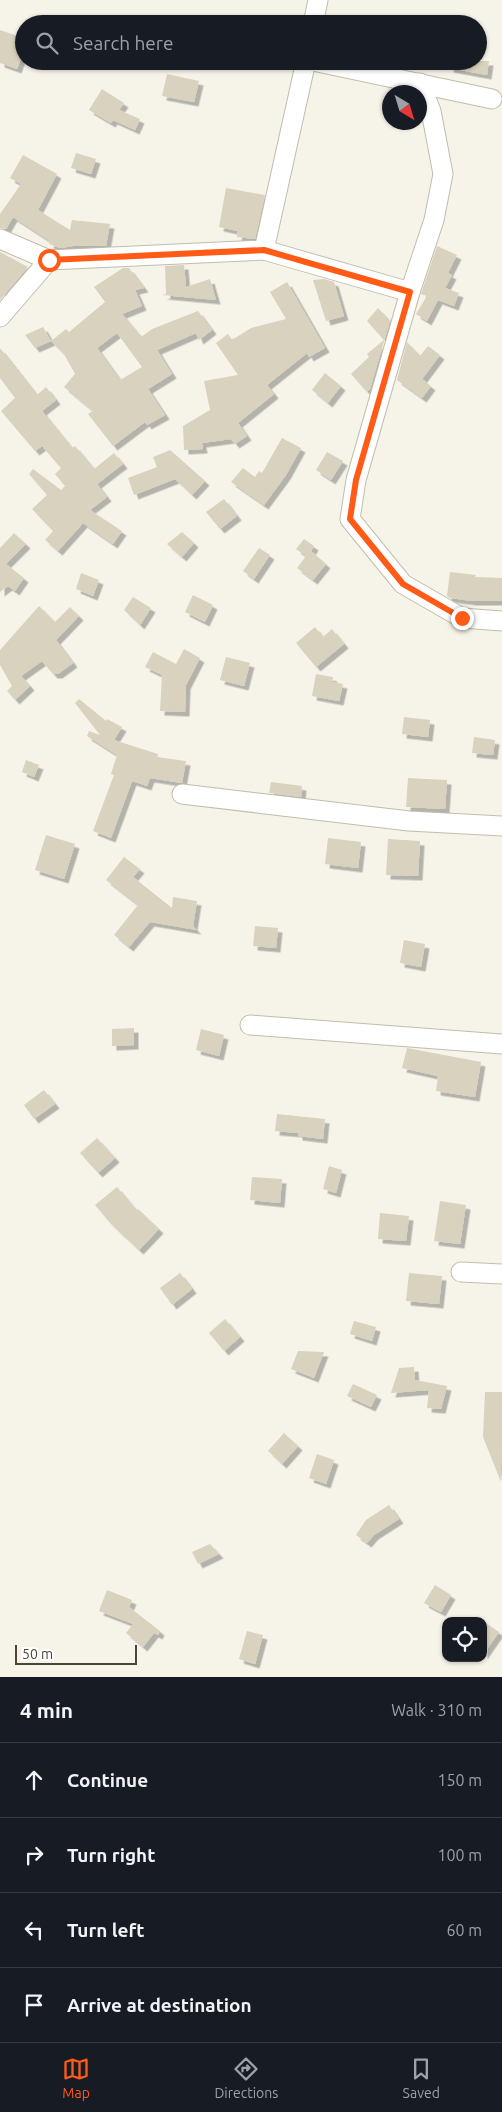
<!DOCTYPE html>
<meta charset="utf-8">
<style>
body{margin:0;font-family:Ubuntu,sans-serif;background:#20242c;color:#f1f3f6}
.controls{position:absolute;right:15px;bottom:15px;display:grid;overflow:hidden;border-radius:10px;box-shadow:0 1px 4px #0004}
.controls button{width:45px;height:45px;display:grid;place-items:center;padding:0;border:0;border-bottom:1px solid #363941;background:#171b24;color:#f1f3f6;font:25px sans-serif}
.compass{position:absolute;left:382px;top:85px;width:45px;height:45px;border-radius:50%;background:#171b24;box-shadow:0 1px 4px #0004;rotate:142deg}
.scale{position:absolute;left:15px;bottom:12px;width:122px;box-sizing:border-box;padding-left:5px;border:2px solid #4a4537;border-top:0;font-size:14px;line-height:18px;white-space:nowrap;color:#4a4537;-webkit-text-stroke:4px #fff;paint-order:stroke}
.stop{position:absolute;width:15px;height:15px;margin:-11px;border:4px solid #ff5b17;border-radius:50%;background:#fff}
.stop.end{background:#ff5b17;border-color:#fff;box-shadow:0 1px 5px #0008}
.list{margin:0;padding:0;list-style:none}
h2{display:flex;justify-content:space-between;align-items:center;height:65px;margin:0;padding:0 20px;font-size:21px}
h2 small{font-size:16px;font-weight:400;color:#9ea1a6}
.list li{display:grid;grid-template-columns:32px 1fr auto;gap:15px;align-items:center;box-sizing:border-box;height:75px;padding:0 20px;border-top:1px solid #363941}
.list b{display:block;font-size:19px;white-space:nowrap}
.list em{font-size:16px;font-style:normal;color:#9ea1a6}
.icon{flex:none;width:28px;height:28px;fill:none;stroke:currentColor;stroke-width:2;stroke-linecap:round;stroke-linejoin:round}
.map{position:relative;flex:none;width:502px;height:1677px;overflow:hidden}
.search{position:absolute;background:#171b24;box-shadow:0 1px 4px #0004;left:15px;right:15px;top:15px;height:55px;display:flex;align-items:center;gap:12px;box-sizing:border-box;padding:0 18px;border-radius:28px;color:#9ea1a6;font-size:19px}
.sheet{height:365px;background:#171b24}
nav{display:flex;justify-content:space-around;align-items:center;box-sizing:border-box;height:70px;border-top:1px solid #363941;background:#171b24;font-size:14px;color:#9ea1a6}
nav a{display:grid;justify-items:center;gap:2px}
nav .on{color:#ff5b17}
.map>svg:first-child{display:block}
</style>
<div class="map">
<svg width="502" height="1677" viewBox="0 0 502 1677">
<defs>
<filter id="shadow"><feDropShadow dx="4.5" dy="4.5" stdDeviation="0" flood-color="#0004"/></filter>
</defs>
<rect width="100%" height="100%" fill="#f6f4e9"/>
<g fill="#d8d2be" fill-rule="evenodd" filter="url(#shadow)">
<path d="M0,30L24,38V50L17,69L0,63Z"/>
<path d="M450,61H489L487,75L449,68Z"/>
<path d="M167,74L199,81L194,102L162,96Z"/>
<path d="M102,89L124,103L119,110L140,119L135,130L113,120L111,123L89,110Z"/>
<path d="M76,153L96,159L91,174L71,168Z"/>
<path d="M23,155L57,174L38,210L70,230L72,220L110,224L106,246H73L60,248L49,244L50,241L13,217L6,229L0,228V214L21,184L10,178Z"/>
<path d="M226,188L265,195L255,239L237,237L238,231L219,227Z"/>
<path d="M437,246L457,255L448,273L452,275L445,288L459,293L454,306L438,300L427,321L416,314L427,296L421,294Z"/>
<path d="M0,252L28,267L0,300Z"/>
<path d="M184,265L186,287L210,279L216,300L162,295L166,294L165,266Z"/>
<path d="M123,268H129L144,288L135,290L142,306L122,314L141,337L152,329L198,311L212,330L199,340L196,333L157,350L172,374L148,389L165,415L147,425L145,422L113,446L88,414L93,411L64,387L75,374L64,354L51,341L66,329L69,332L105,302L94,287ZM117,333L142,367L120,380L97,348Z"/>
<path d="M324,279L334,282L344,316L326,321L313,280Z"/>
<path d="M287,282L325,348L309,357L307,353L267,385L274,394L238,423L247,436L235,444L231,439L202,443L203,449L184,450L183,426L210,410L204,381L238,375L216,343L228,334L232,340L251,328L286,319L270,292Z"/>
<path d="M378,308L390,321L370,389L367,392L351,374L369,357L367,354L384,340L367,321Z"/>
<path d="M43,327L51,341L35,348L25,335Z"/>
<path d="M407,342L420,356L428,346L440,355L422,379L431,386L422,398L397,380Z"/>
<path d="M0,348L37,395L46,387L56,400L42,411L72,448L75,446L94,469L114,453L123,464L97,484L107,497L90,510L122,531L113,544L83,523L58,551L45,540L53,531L32,509L47,495L29,474L33,469L61,490L65,486L55,474L61,468L42,446L35,451L1,411L15,398L0,378Z"/>
<path d="M325,373L341,386L328,403L312,390Z"/>
<path d="M282,438L301,448L286,475L264,505L231,482L243,468L255,477L259,471L262,473Z"/>
<path d="M170,450L205,481L192,495L175,479L134,495L128,478L157,467L153,457Z"/>
<path d="M327,452L343,461L331,480L316,470Z"/>
<path d="M224,499L237,516L220,529L206,512Z"/>
<path d="M182,532L194,543L182,557L167,544Z"/>
<path d="M14,533L26,544L6,564L24,578L15,591L8,586L0,592V548Z"/>
<path d="M304,539L314,546L311,551L326,564L313,580L297,568L306,556L296,549Z"/>
<path d="M259,548L270,555L254,579L243,571Z"/>
<path d="M450,572L476,575L475,577L502,578V601H472L450,598L447,596Z"/>
<path d="M81,573L99,580L93,596L76,589Z"/>
<path d="M193,595L213,605L205,622L185,612Z"/>
<path d="M133,597L151,608L140,625L124,610Z"/>
<path d="M39,606L55,622L70,607L79,616L56,640L73,663L58,674H53L42,661L21,676L30,686L15,700L7,691L12,686L0,665V650Z"/>
<path d="M315,627L323,637L332,629L344,644L316,667L296,643Z"/>
<path d="M184,649L200,658L186,685L185,712L160,711L162,675L145,667L153,652L176,664Z"/>
<path d="M226,657L250,663L244,686L220,680Z"/>
<path d="M316,674L333,677L332,682L343,684L339,701L312,696Z"/>
<path d="M79,699L106,721L107,719L122,727L114,740L158,754L157,757L186,761L182,783L150,778L147,786L132,781L111,838L93,831L114,775L111,774L117,755L87,736L89,731L100,735L75,703Z"/>
<path d="M404,717L430,720L428,737L402,734Z"/>
<path d="M474,737L495,740L493,755L472,753Z"/>
<path d="M26,760L39,765L34,777L22,772Z"/>
<path d="M408,778L447,780L445,809L406,807Z"/>
<path d="M271,782L302,786L301,797L269,793Z"/>
<path d="M46,835L75,844L64,879L35,870Z"/>
<path d="M328,838L361,842L358,868L325,864Z"/>
<path d="M388,839L420,841L418,876L386,875Z"/>
<path d="M124,857L140,869L133,877L172,908L173,897L197,901L193,926L197,930L150,922L129,947L114,935L138,905L106,880Z"/>
<path d="M255,926L278,928L276,948L253,946Z"/>
<path d="M404,940L425,944L421,967L400,963Z"/>
<path d="M134,1028V1045L112,1046V1029Z"/>
<path d="M201,1029L224,1035L219,1056L196,1050Z"/>
<path d="M407,1048L481,1062L475,1097L436,1091L438,1076L402,1068Z"/>
<path d="M44,1090L55,1104L34,1119L24,1105Z"/>
<path d="M277,1114L325,1119L323,1139L298,1136V1133L275,1131Z"/>
<path d="M97,1138L115,1158L98,1173L80,1153Z"/>
<path d="M329,1166L342,1170L336,1193L323,1189Z"/>
<path d="M252,1177L282,1179L280,1203L250,1200Z"/>
<path d="M117,1187L136,1210L138,1209L159,1229L139,1250L111,1224L95,1205Z"/>
<path d="M440,1201L466,1205L460,1244L434,1241Z"/>
<path d="M380,1213L409,1216L406,1241L378,1239Z"/>
<path d="M180,1273L192,1289L172,1305L160,1288Z"/>
<path d="M409,1273L442,1276L439,1304L406,1301Z"/>
<path d="M225,1319L240,1337L224,1351L209,1333Z"/>
<path d="M354,1321L376,1327L372,1341L350,1334Z"/>
<path d="M298,1351L324,1352L314,1378L291,1369Z"/>
<path d="M414,1367L415,1380L447,1386L441,1409L427,1408L429,1390L391,1393L399,1368Z"/>
<path d="M353,1384L377,1395L371,1407L347,1396Z"/>
<path d="M485,1392H502L501,1482L483,1437Z"/>
<path d="M284,1433L298,1446L282,1464L268,1451Z"/>
<path d="M317,1454L334,1460L326,1484L309,1478Z"/>
<path d="M389,1505L399,1519L374,1535L367,1543L356,1535L366,1520Z"/>
<path d="M210,1544L219,1554L198,1564L192,1552Z"/>
<path d="M435,1585L451,1595L441,1612L424,1603Z"/>
<path d="M107,1590L132,1600L129,1607L160,1631L158,1635L154,1633L143,1647L126,1633L133,1624L99,1611Z"/>
<path d="M483,1621L499,1632L483,1655Z"/>
<path d="M247,1631L263,1635L255,1664L239,1659Z"/>
</g>
<g fill="none" stroke-linecap="round" stroke-linejoin="round">
<defs>
<g id="minor">
<path d="M313,24L318,0"/>
<path d="M313,61L492,99"/>
<path d="M420,83L431,111L443,174L434,220L410,292L356,480L350,519L403,584L462,618L502,621"/>
<path d="M0,239L49,260"/>
<path d="M264,250L410,292"/>
<path d="M0,317L49,260L264,250L306,61"/>
<path d="M182,794L409,821L502,826"/>
<path d="M250,1025L502,1044"/>
<path d="M461,1272L502,1274"/>
</g>
</defs>
<use href="#minor" stroke="#c2bdab" stroke-width="21"/>
<use href="#minor" stroke="#fff" stroke-width="19"/>
</g>
<g fill="none" stroke-linecap="round" stroke-linejoin="round">
<path stroke="#ff5b17" stroke-width="6" d="M49,260L264,250L410,292L356,480L350,519L403,584L462,618"/>
</g>
</svg>
<div class="controls">
<button><svg class="icon" aria-label="locate" viewBox="0 0 24 24"><circle cx="12" cy="12" r="6"/><path d="M12 2v4M12 18v4M2 12h4M18 12h4"/></svg></button>
</div>
<svg class="compass" viewBox="-18 -18 36 36"><path d="M0-13l5 13h-10z" fill="#e53935"/><path d="M0 13l5-13h-10z" fill="#9ea1a6"/></svg>
<div class="scale">50 m</div>
<div class="stop" style="left:49px;top:260px"></div>
<div class="stop end" style="left:462px;top:618px"></div>
<div class="search"><svg class="icon" aria-label="search" viewBox="0 0 24 24"><circle cx="10" cy="10" r="6"/><path d="M15 15l6 6"/></svg>Search here</div>
</div>
<section class="sheet">
<h2>4 min<small>Walk · 310 m</small></h2>
<ul class="list">
<li><svg class="icon" aria-label="ahead" viewBox="0 0 24 24"><path d="M12 20V5M6 11l6-6 6 6"/></svg><div><b>Continue</b></div><em>150 m</em></li>
<li><svg class="icon" aria-label="right" viewBox="0 0 24 24"><path d="M7 20v-9h11M14 6l5 5-5 5"/></svg><div><b>Turn right</b></div><em>100 m</em></li>
<li><svg class="icon" aria-label="left" viewBox="0 0 24 24"><path d="M17 20v-9H6M10 6l-5 5 5 5"/></svg><div><b>Turn left</b></div><em>60 m</em></li>
<li><svg class="icon" aria-label="arrive" viewBox="0 0 24 24"><path d="M6 21V4h12l-3 4 3 4H6"/></svg><div><b>Arrive at destination</b></div></li>
</ul>
</section>
<nav>
<a class="on"><svg class="icon" aria-label="map" viewBox="0 0 24 24"><path d="M3 6l6-2 6 2 6-2v14l-6 2-6-2-6 2zM9 4v14M15 6v14"/></svg>Map</a>
<a><svg class="icon" aria-label="directions" viewBox="0 0 24 24"><path d="M12 3l9 9-9 9-9-9zM9 14v-3h6M13 9l2 2-2 2"/></svg>Directions</a>
<a><svg class="icon" aria-label="saved" viewBox="0 0 24 24"><path d="M7 4h10v16l-5-4-5 4z"/></svg>Saved</a>
</nav>
